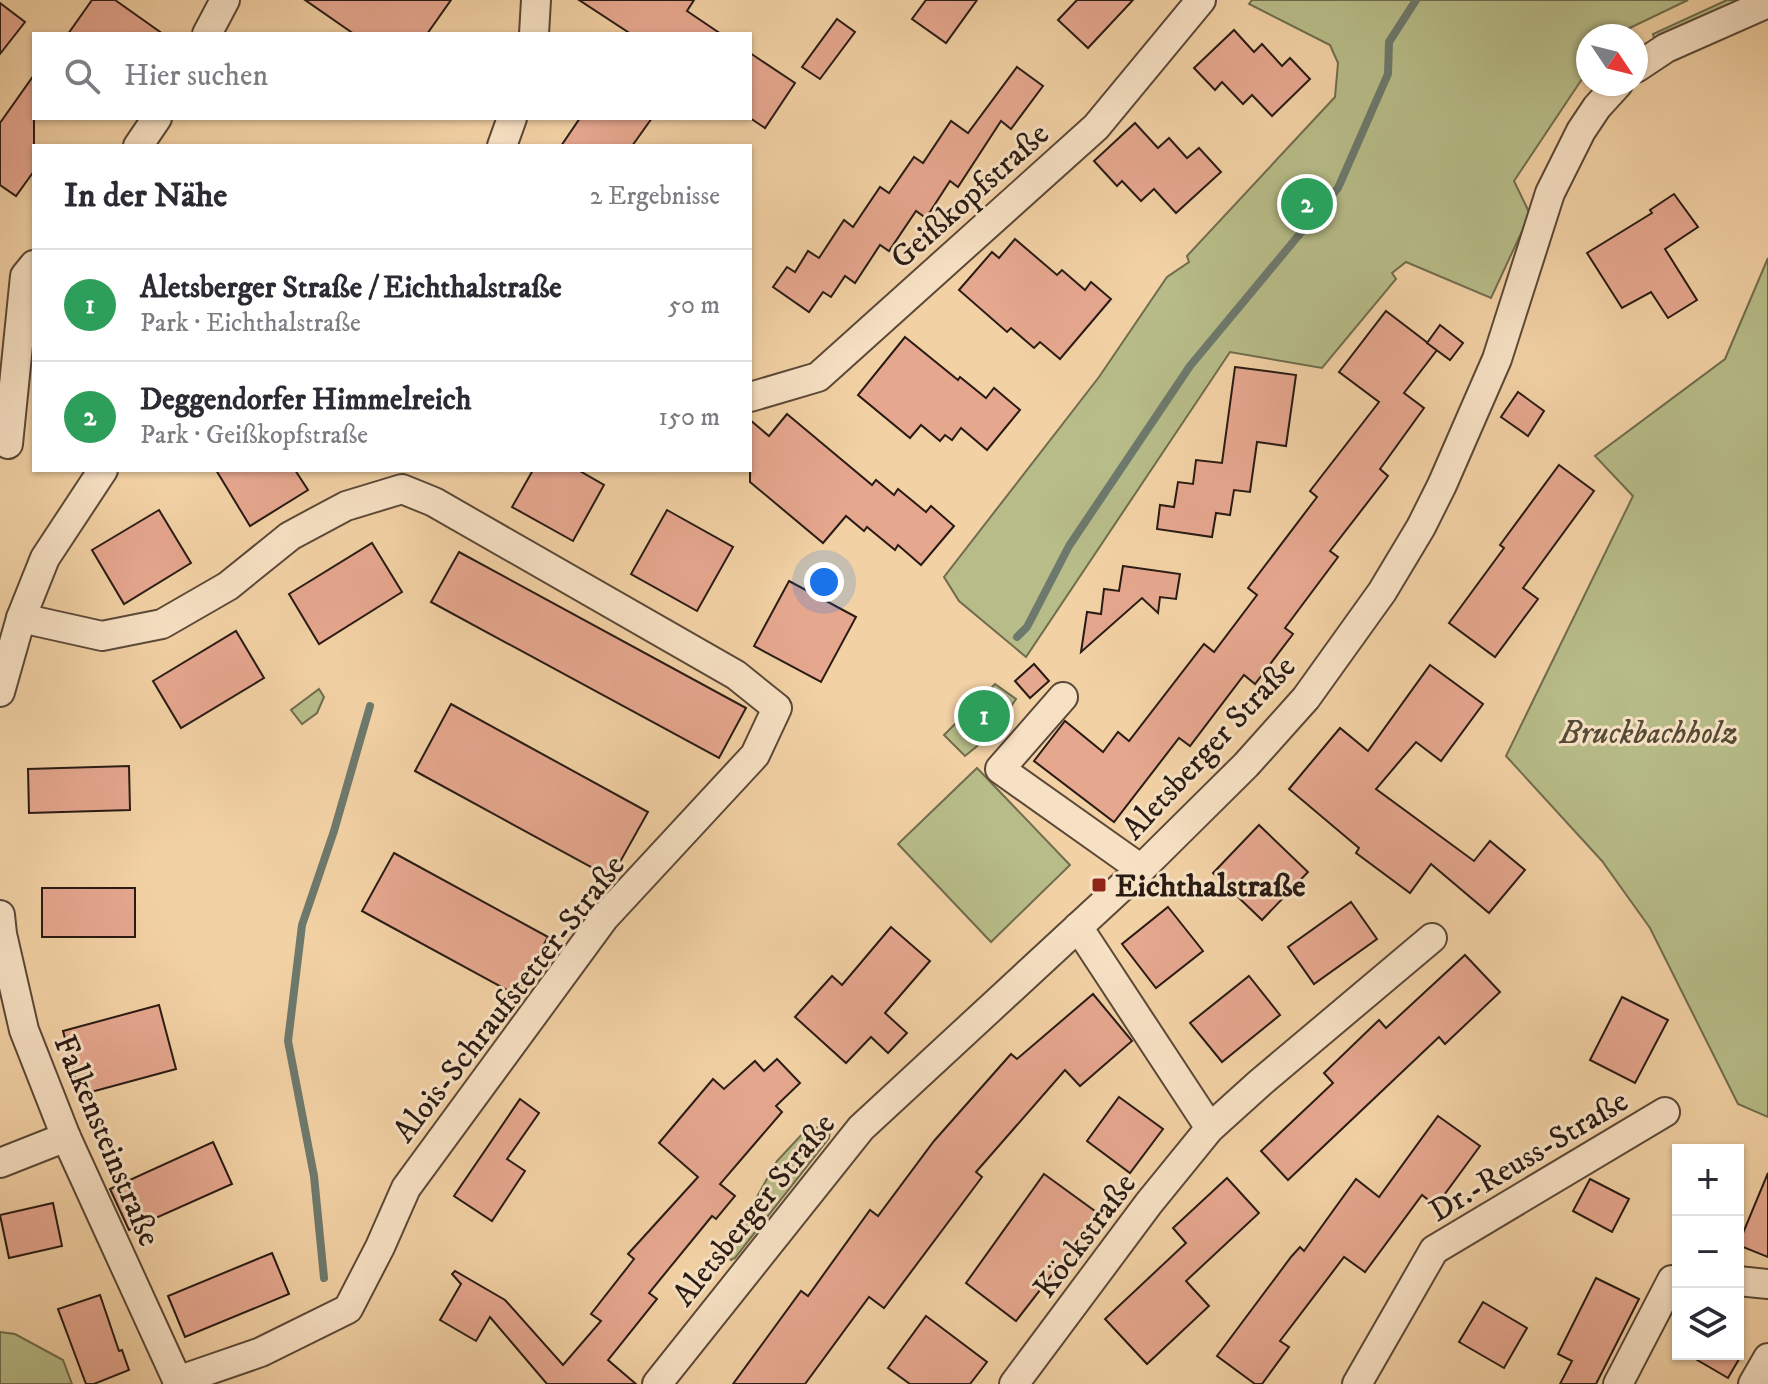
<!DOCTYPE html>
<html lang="de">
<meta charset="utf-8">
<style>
body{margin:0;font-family:"IM FELL DW Pica",serif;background:#f7f7f7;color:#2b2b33}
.controls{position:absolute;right:24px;bottom:24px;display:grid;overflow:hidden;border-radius:0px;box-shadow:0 2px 6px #0004}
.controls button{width:72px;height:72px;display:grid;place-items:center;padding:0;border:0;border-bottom:2px solid #e1e1e2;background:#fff;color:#2b2b33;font:40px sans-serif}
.compass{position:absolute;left:1576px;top:24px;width:72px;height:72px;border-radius:50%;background:#fff;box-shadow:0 2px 6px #0004;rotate:125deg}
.you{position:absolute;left:824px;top:582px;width:28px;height:28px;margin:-20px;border:6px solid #fff;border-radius:50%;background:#1a73e8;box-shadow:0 0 0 12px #1a73e833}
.badge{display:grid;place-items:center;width:52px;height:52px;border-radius:50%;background:#8f2418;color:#fff;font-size:26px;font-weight:700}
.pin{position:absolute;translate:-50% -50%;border:4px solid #fff;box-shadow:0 2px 8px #0006}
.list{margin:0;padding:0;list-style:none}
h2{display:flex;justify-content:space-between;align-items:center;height:104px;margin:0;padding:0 32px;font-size:34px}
h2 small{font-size:26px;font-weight:400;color:#7c7c81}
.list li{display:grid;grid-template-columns:52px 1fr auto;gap:24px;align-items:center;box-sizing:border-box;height:112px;padding:0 32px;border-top:2px solid #e1e1e2}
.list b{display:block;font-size:30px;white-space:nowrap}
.list p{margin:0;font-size:26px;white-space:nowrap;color:#7c7c81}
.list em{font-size:26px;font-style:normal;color:#7c7c81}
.icon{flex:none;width:44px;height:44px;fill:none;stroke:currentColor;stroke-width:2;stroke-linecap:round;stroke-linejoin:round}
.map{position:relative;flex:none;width:1768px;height:1384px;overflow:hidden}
.search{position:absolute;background:#fff;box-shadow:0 2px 6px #0004;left:32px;top:32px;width:720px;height:88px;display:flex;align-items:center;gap:20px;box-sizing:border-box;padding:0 28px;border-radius:0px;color:#7c7c81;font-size:30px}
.panel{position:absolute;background:#fff;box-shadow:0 2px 6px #0004;left:32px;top:144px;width:720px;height:328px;border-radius:0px}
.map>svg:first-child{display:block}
</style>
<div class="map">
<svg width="1768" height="1384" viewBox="0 0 1768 1384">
<rect width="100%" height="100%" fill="#f2d1a4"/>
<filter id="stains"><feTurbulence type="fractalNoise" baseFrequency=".0025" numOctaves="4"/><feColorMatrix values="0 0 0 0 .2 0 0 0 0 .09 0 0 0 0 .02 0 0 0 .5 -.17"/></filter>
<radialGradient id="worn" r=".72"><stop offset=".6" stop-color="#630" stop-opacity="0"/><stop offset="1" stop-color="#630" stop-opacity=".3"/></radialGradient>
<g fill="#b7bc88" stroke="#706c4e" stroke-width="2">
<path d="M1252,0H1688L1613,36H1588V70L1514,181L1530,214L1491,298L1406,262L1392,273L1396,279L1322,368L1230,352L1026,657L959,601L944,577L1099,377L1167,277L1189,262L1187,256L1335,97L1338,63L1330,45L1249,4Z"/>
<path d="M1727,0H1740L1741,3L1664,38H1654L1653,34Z"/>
<path d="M1768,258V1117L1738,1104L1650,928L1602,861L1506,756L1633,496L1595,456L1725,359Z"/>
<path d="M995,684L1016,699L992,734L965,756L944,735Z"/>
<path d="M319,689L324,697L317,713L302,724L291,710Z"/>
<path d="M977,768L1070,865L991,942L898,844Z"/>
<path d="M823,1125L830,1130L829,1138L735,1258L731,1260L726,1252L777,1161L804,1132Z"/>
<path d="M0,1332L15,1334L63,1360L72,1384H0Z"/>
</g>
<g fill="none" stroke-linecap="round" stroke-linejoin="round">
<g stroke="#6d796d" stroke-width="8">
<path d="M1017,637L1027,627L1069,546L1190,366L1338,188L1388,74L1389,42L1416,0"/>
<path d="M324,1278L314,1176L288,1041L302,925L334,831L370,706"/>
</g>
</g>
<g fill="#e6a78f" stroke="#291b14" stroke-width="2">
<path d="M92,0H115L163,34H68Z"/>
<path d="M305,0H451L427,34H354Z"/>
<path d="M579,0H694L687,11L721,34H631Z"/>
<path d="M926,0H977L946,43L912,19Z"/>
<path d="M1077,0H1133L1088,48L1058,20Z"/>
<path d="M0,3L25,22L0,54Z"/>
<path d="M837,19L855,32L820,79L802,67Z"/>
<path d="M1234,30L1254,52L1262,44L1282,66L1290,58L1310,79L1272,116L1252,95L1243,104L1222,82L1215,90L1194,68Z"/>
<path d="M750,53L795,83L765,128L750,118Z"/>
<path d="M1017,67L1043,86L1011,129L1001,121L958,187L950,181L926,218L916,211L889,251L880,245L855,283L845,276L831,297L823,292L809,312L773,287L787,267L795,272L808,251L819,258L844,220L853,227L880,187L889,193L914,157L923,163L951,121L968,133Z"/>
<path d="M34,75V171L16,196L0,185V123Z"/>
<path d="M580,118H652L632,146H561Z"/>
<path d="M1135,123L1158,148L1169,138L1187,158L1199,148L1221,172L1176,213L1154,189L1141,201L1122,181L1117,186L1094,161Z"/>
<path d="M1674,194L1698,227L1665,249L1697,300L1668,318L1651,292L1622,308L1587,253L1652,213L1650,210Z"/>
<path d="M1015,239L1057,275L1062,270L1085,290L1091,282L1111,299L1060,359L1040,342L1034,348L1011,328L1007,332L959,290L992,252L999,258Z"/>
<path d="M1386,311L1437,350L1404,393L1424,408L1380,469L1388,476L1330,551L1338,557L1285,628L1293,634L1255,684L1244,675L1190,746L1179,738L1114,822L1034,761L1065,721L1103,752L1118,732L1129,741L1204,644L1214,652L1257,595L1248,588L1317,497L1310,491L1379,402L1339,372Z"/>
<path d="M1440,325L1463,343L1450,360L1427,343Z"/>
<path d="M905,337L958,380L960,377L986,398L994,388L1020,410L987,450L961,428L952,440L945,435L940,441L921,425L910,438L858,395Z"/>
<path d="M1235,367L1296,375L1286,446L1257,442L1250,492L1234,490L1230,515L1216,513L1212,537L1157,529L1160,505L1174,507L1178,482L1193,484L1196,460L1222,463Z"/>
<path d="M1518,392L1544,411L1528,436L1501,417Z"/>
<path d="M787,414L872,485L876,480L894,495L898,489L926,512L931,506L954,526L921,565L898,545L895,550L867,527L864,531L846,516L823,543L750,482V420L769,436Z"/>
<path d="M1559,465L1594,491L1523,588L1538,599L1495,657L1449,623L1504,548L1500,545Z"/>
<path d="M216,470H295L308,490L250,526Z"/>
<path d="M533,470H578L604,485L573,541L512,507Z"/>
<path d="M159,510L191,563L124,604L92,550Z"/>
<path d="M667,510L733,547L697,611L631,574Z"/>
<path d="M372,543L402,592L319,644L289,594Z"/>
<path d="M459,552L746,708L719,758L431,602Z"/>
<path d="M1123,566L1180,574L1176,599L1160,597L1158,613L1142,598L1081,652L1087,612L1101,614L1104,589L1119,591Z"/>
<path d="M789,581L856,617L821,682L754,646Z"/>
<path d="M236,631L264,678L181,728L153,681Z"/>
<path d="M1034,664L1049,681L1030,698L1015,681Z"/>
<path d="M1430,665L1483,704L1441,761L1416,742L1376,789L1474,861L1490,841L1525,870L1489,913L1431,864L1410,893L1356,853L1359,848L1289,789L1340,728L1368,751Z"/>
<path d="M451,704L648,812L611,878L415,771Z"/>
<path d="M129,766L130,810L29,813L28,769Z"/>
<path d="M1259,825L1308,872L1262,920L1213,873Z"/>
<path d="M394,853L548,937L516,995L362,911Z"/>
<rect x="42" y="888" width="93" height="49"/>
<path d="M1351,902L1377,939L1314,984L1288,947Z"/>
<path d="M1168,907L1203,951L1156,988L1122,944Z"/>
<path d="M891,927L930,961L885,1013L907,1033L888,1053L871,1037L846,1063L795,1017L832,976L842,985Z"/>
<path d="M1465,955L1500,992L1445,1044L1439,1037L1288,1180L1261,1151L1333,1083L1324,1073L1379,1020L1386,1028Z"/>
<path d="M1249,976L1280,1015L1222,1062L1190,1023Z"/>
<path d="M1093,994L1132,1041L1080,1086L1065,1070L976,1172L982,1177L884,1308L869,1297L805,1384H733L801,1291L808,1296L870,1210L878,1216L934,1141L1011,1054L1017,1059Z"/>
<path d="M1622,997L1668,1020L1635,1083L1590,1060Z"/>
<path d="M159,1005L176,1069L80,1095L63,1031Z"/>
<path d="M777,1059L800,1083L776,1106L782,1112L720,1184L735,1196L716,1219L712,1216L649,1293L657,1299L608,1360L636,1384H547L490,1317L476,1341L440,1320L461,1284L452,1274L455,1271L505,1300L563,1365L601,1321L591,1314L634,1259L628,1254L698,1177L659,1143L713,1079L724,1089L755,1061L764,1071Z"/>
<path d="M1119,1097L1163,1129L1130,1173L1087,1141Z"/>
<path d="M520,1099L539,1113L507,1159L525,1171L492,1221L454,1196Z"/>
<path d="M1438,1116L1480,1146L1436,1206L1422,1195L1365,1272L1344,1257L1280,1341L1289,1347L1262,1384H1255L1217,1356L1291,1257L1300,1247L1304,1251L1356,1179L1379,1197Z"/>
<path d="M213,1142L232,1184L129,1230L110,1189Z"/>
<path d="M1768,1173V1257L1738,1245Z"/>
<path d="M1044,1174L1099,1214L1016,1321L966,1283Z"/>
<path d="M1227,1178L1259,1213L1186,1281L1209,1306L1147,1364L1105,1319L1186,1243L1173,1228Z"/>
<path d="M1590,1179L1629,1199L1612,1232L1573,1211Z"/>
<path d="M53,1203L62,1246L9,1258L0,1215Z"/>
<path d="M272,1253L289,1294L185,1337L168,1296Z"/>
<path d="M1596,1278L1639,1299L1596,1384H1560L1572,1361L1558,1354Z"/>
<path d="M100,1295L119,1351L122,1350L129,1370L94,1384H86L58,1309Z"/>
<path d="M1483,1302L1527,1328L1504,1368L1459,1342Z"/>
<path d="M926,1316L987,1362L970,1384H910L888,1368Z"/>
<path d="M1687,1354H1742L1728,1378Z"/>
</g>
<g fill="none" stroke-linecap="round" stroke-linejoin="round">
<defs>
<g id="street">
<path d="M207,34L225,0"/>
<path d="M534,34L536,0"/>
<path d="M1636,68L1666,48L1768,3"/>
<path d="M138,146L157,118"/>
<path d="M502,146L512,118"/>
<path d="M750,397L818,377L1096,127L1201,0"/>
<path d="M8,444L25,276L34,265"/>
<path d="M21,618L102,636L162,624L228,586L290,536L346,506L402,489L434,502L736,675L777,708L755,755L604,918L406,1188L380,1247L348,1309L261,1352L177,1381"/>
<path d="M0,692L21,618L45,558L103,470"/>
<path d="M1063,697L1000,769L1141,869"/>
<path d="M0,915L2,934L24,1030L66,1137L179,1384"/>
<path d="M1078,927L1210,1128"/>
<path d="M0,1163L66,1137"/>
<path d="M1738,1281L1768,1284"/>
<path d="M657,1384L861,1128L1141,869L1246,765L1306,698L1382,592L1421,527L1442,485L1497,359L1550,193L1581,131L1597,107L1618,84"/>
<path d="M1014,1384L1149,1203L1210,1128L1261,1082L1432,938"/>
<path d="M1357,1384L1434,1250L1665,1112"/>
<path d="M1618,1384L1672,1280H1678"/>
<path d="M1753,1384L1768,1358"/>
</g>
</defs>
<use href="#street" stroke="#5b4838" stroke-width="32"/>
<use href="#street" stroke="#f7e1c4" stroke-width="28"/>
</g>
<rect fill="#8f2418" stroke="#f7e1c4" stroke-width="3" x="1091" y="877" width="16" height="16" rx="4"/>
<g text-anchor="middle" stroke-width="6" stroke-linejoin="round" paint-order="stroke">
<g font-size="32" fill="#291b14" stroke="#f7e1c4">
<text transform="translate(969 195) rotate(-42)" y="11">Geißkopfstraße</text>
<text transform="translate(1208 747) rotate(-47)" y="11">Aletsberger Straße</text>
<text transform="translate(508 998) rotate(-52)" y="11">Alois-Schraufstetter-Straße</text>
<text transform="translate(108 1140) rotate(67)" y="11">Falkensteinstraße</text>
<text transform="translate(1528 1155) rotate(-31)" y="11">Dr.-Reuss-Straße</text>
<text transform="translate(753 1209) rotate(-51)" y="11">Aletsberger Straße</text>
<text transform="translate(1084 1235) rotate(-53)" y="11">Köckstraße</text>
</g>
<g font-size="32" font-style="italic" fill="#544b37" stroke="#f7e1c4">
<text x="1649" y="743">Bruckbachholz</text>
</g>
<g font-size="32" font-weight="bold" fill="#291b14" stroke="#f7e1c4" text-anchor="start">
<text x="1115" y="896">Eichthalstraße</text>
</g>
</g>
<rect width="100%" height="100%" filter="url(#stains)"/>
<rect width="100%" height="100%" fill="url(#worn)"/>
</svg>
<div class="controls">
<button>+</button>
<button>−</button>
<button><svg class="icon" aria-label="layers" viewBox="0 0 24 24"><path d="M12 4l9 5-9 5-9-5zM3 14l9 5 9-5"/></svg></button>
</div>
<svg class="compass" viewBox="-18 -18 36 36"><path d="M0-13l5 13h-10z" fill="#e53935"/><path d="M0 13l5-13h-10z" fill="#7c7c81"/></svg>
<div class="you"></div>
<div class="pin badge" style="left:984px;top:716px;background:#2e9e5b">1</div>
<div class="pin badge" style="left:1307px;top:204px;background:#2e9e5b">2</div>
<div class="search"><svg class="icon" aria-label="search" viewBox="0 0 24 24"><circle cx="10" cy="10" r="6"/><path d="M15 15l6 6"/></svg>Hier suchen</div>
<section class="panel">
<h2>In der Nähe<small>2 Ergebnisse</small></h2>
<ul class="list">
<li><span class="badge" style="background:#2e9e5b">1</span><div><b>Aletsberger Straße / Eichthalstraße</b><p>Park · Eichthalstraße</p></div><em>50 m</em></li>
<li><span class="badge" style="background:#2e9e5b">2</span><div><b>Deggendorfer Himmelreich</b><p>Park · Geißkopfstraße</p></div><em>150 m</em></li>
</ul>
</section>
</div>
